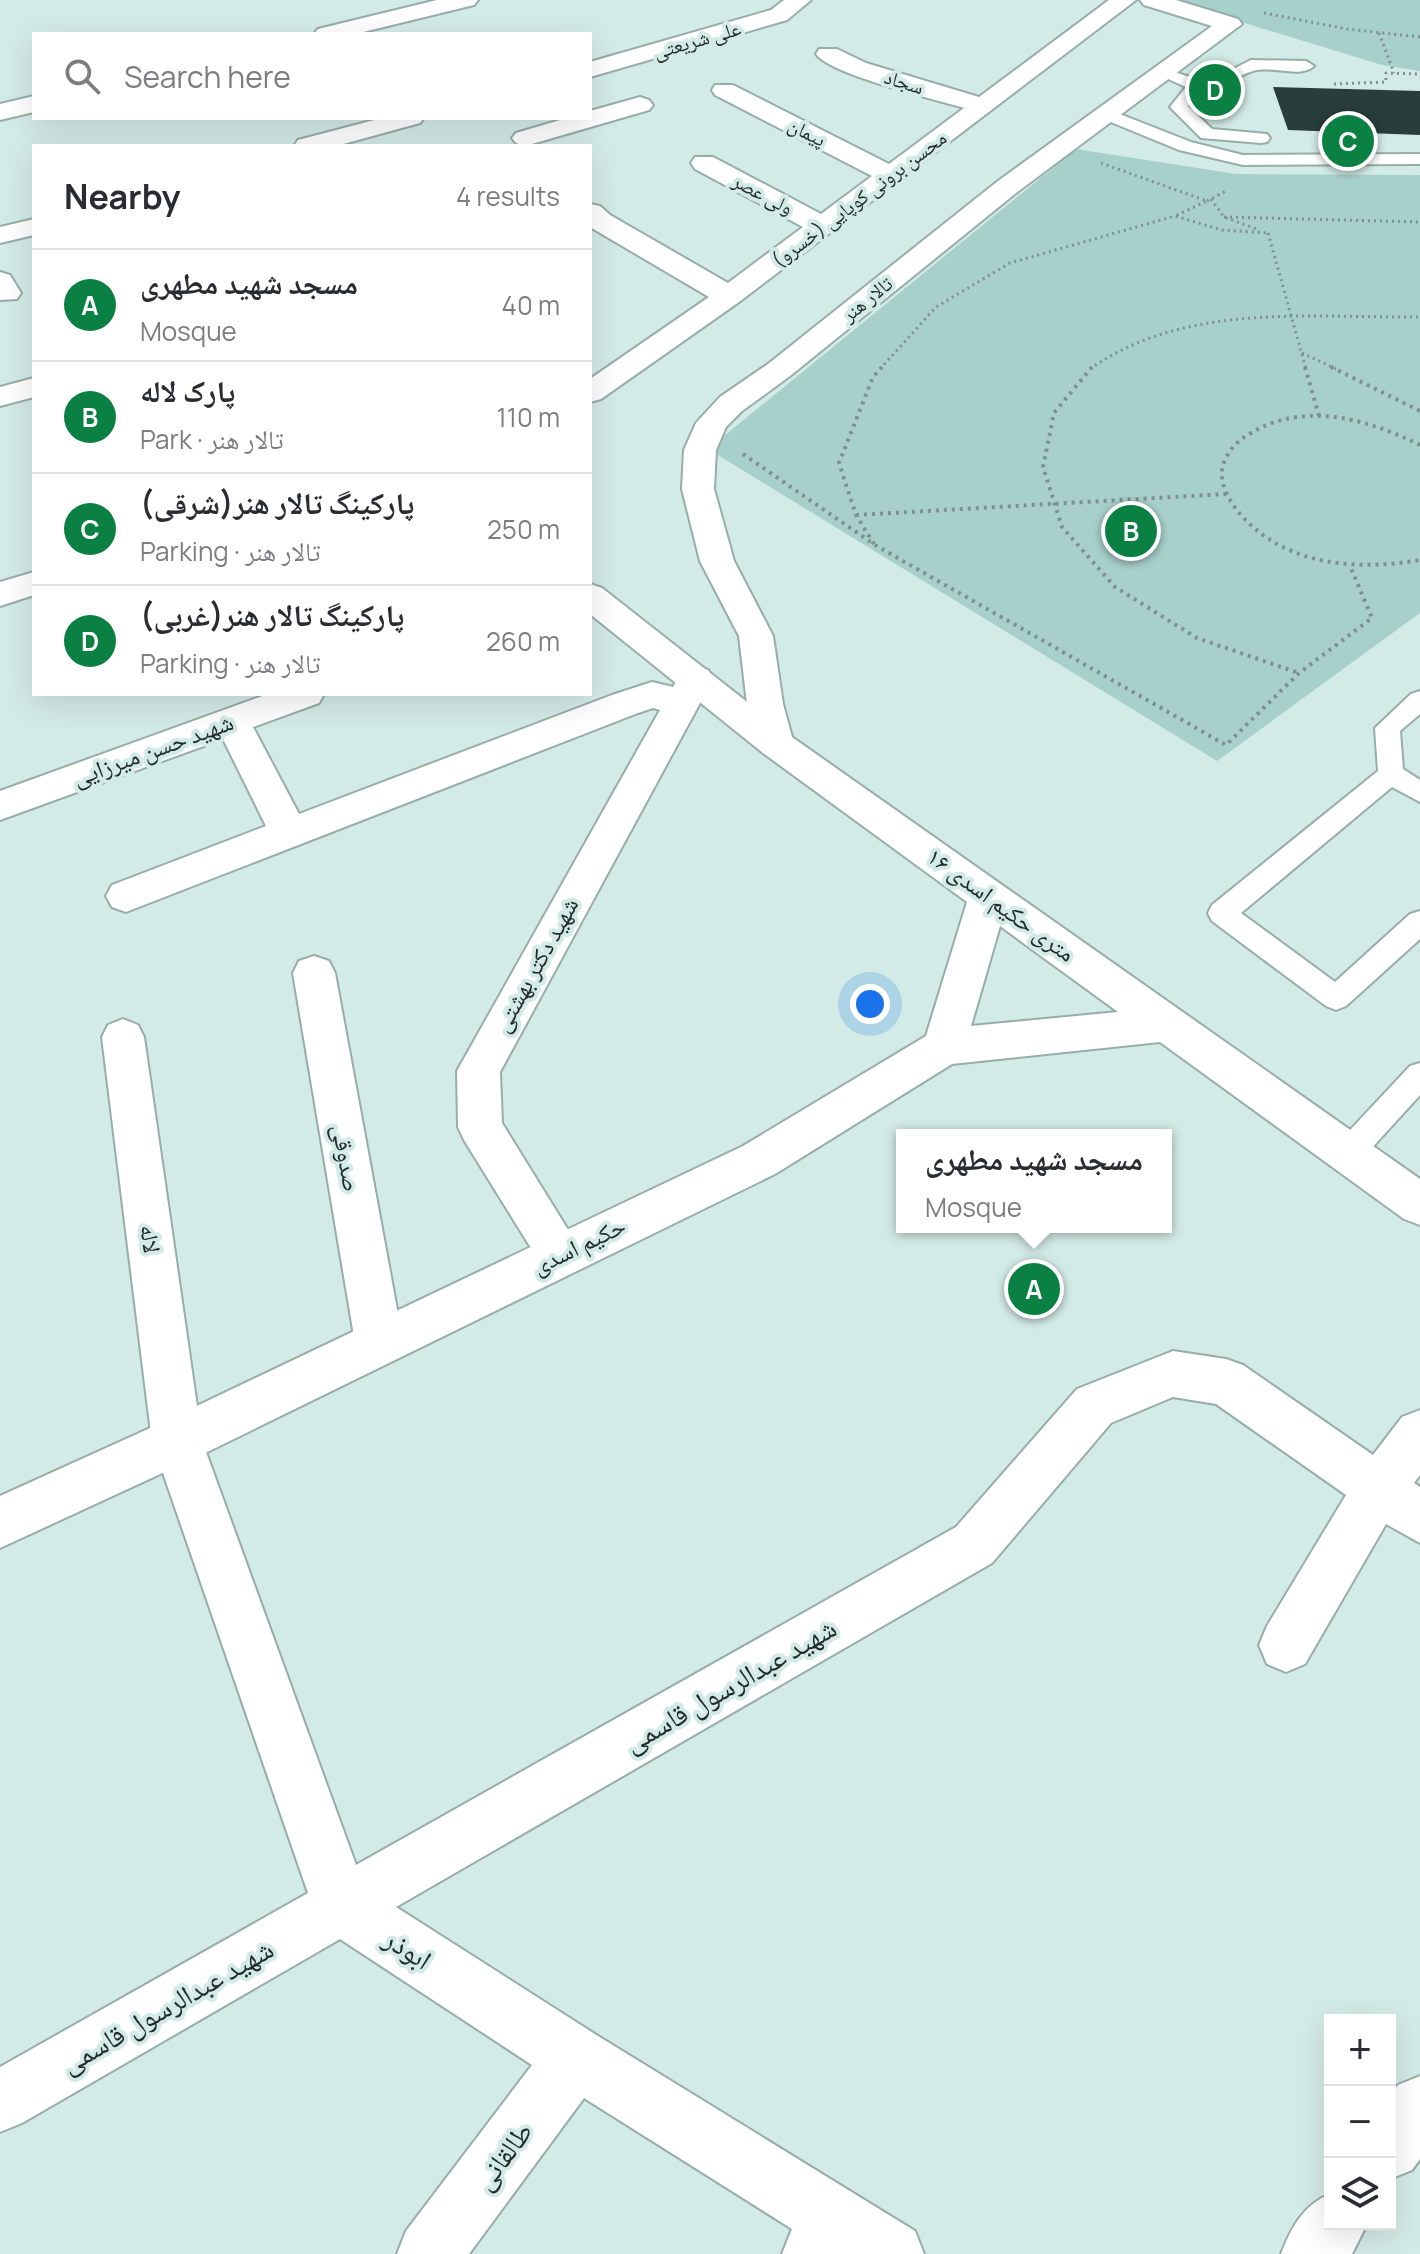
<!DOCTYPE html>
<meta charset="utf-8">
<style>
body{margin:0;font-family:Manrope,"Noto Naskh Arabic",sans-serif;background:#f7f7f7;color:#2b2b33}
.controls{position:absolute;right:24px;bottom:24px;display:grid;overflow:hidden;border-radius:0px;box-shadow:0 8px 32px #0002}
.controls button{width:72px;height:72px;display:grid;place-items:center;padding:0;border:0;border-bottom:2px solid #e1e1e2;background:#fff;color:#2b2b33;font:40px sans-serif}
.you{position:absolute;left:870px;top:1004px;width:28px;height:28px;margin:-20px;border:6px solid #fff;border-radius:50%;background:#1a73e8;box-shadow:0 0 0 12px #1a73e833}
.badge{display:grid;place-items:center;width:52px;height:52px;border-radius:50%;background:#0b8043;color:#fff;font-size:26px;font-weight:700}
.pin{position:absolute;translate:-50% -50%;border:4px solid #fff;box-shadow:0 2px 8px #0006}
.popup{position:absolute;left:896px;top:1129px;width:276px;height:104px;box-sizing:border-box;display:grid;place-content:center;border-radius:0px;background:#fff;filter:drop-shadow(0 2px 6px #0005);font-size:26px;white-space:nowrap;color:#7c7c81}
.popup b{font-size:30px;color:#2b2b33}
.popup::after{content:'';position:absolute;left:50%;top:100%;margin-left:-16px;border:16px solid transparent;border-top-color:#fff}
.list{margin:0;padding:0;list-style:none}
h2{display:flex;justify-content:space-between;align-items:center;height:104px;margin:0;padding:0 32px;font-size:34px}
h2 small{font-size:26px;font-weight:400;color:#7c7c81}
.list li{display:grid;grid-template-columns:52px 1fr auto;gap:24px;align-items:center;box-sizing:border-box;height:112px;padding:0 32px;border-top:2px solid #e1e1e2}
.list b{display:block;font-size:30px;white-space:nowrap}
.list p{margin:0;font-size:26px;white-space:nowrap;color:#7c7c81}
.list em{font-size:26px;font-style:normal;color:#7c7c81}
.icon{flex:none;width:44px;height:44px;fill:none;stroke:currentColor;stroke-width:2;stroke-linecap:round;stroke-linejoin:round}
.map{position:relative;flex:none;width:1420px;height:2254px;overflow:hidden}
.search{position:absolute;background:#fff;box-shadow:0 8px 32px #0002;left:32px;top:32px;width:560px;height:88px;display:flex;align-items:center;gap:20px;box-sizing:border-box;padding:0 28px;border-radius:0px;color:#7c7c81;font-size:30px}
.panel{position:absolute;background:#fff;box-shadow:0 8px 32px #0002;left:32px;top:144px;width:560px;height:552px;border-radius:0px}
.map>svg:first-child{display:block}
</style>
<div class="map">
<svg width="1420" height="2254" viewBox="0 0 1420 2254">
<rect width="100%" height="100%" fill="#d3ebe7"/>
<g fill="#a8d0ca">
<path d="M1169,0H1420V71L1382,65Z"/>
<path d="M1076,149L1236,174L1420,175V613L1217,761L708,449Z"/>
</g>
<path fill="#293d3a" d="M1273,87L1420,91V135L1288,130Z"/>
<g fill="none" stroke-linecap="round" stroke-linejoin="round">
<defs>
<g id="service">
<path d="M1251,60L1306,61L1314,66C1300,79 1271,65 1253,71C1232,77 1226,90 1201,90L1188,106L1212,129L1267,134L1270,138L1267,142L1261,143L1201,138L1170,107L1186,87L1155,73L1163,68L1198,80H1212Z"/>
<path d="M1107,109L1191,142L1243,155L1420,154V164L1243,165L1179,150L1101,118L1098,114L1101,110Z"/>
<path d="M1420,691V714L1400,731L1403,769L1420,780V802L1392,787L1241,913L1335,982L1410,914L1420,911V939L1346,1006L1336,1010L1326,1006L1212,921L1208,913L1212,905L1378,771L1375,728L1411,694Z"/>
<path d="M1420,1063V1095L1359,1162L1348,1166L1337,1162L1333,1153L1337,1144L1410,1066Z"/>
</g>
<g id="minor">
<path d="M437,0H478L474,5L355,34H314L318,29Z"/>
<path d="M784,0H811L787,20L590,77V62L771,10Z"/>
<path d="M1109,0H1136L739,302L601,399L590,402V379L709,297L590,227V204L600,206L610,215L728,283L803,227L695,169L691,163L695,157H713L821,214L872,176L715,95L712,90L715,85H733L889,164L964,108C935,99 831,75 816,54L819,49H837L866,63L979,97Z"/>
<path d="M1140,0H1176L1238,19L1242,24L1016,193L790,376L742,411L726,427L716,450L714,489L734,561L773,636L783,704L794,744L789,753L776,757L763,753L747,704L739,636L700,561L682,489L684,450L696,423L720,397L768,364L998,181L1212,26L1144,5Z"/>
<path d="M34,96V112L0,120V104Z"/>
<path d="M640,97L649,100L653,105L649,110L525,146L516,143L512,138L516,133L567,118H590V111Z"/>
<path d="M382,118H424L420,123L336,146H294L298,140Z"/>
<path d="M34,219V235L0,243V227Z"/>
<path d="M0,272L10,275L21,293L17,299L0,300Z"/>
<path d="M34,378V397L0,406V387Z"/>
<path d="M34,572V595L0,606V582Z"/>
<path d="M695,666L708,670L713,679L500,1072L502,1123L583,1254L576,1269L560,1275L544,1269L464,1140L458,1127L457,1071L660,710L653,708L638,713L126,912L112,907L106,896L112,885L266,826L223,739L0,820V791L268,694H324L319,703L253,727L299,814L612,695L652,682L673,687L682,670Z"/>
<path d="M314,956L329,961L335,973L403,1342L396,1358L379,1365L362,1358L355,1342L293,973L299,961Z"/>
<path d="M123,1019L138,1025L144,1037L202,1441L356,1865L956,1527L1077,1389L1173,1351L1226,1359L1243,1365L1373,1455L1402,1417L1420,1410V1475L1414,1483L1420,1487V1543L1386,1524L1305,1664L1286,1672L1267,1664L1259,1645L1267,1626L1346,1495L1216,1404L1173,1397L1111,1423L992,1563L396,1907L598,2036L915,2231L924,2254H782L792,2229L584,2098L469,2254H397L406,2231L532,2065L340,1939L22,2123L0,2132V2067L308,1893L152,1441L102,1037L108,1025Z"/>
</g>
<path id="tertiary" d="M590,584L602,588L789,735L1420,1179V1225L1404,1219L1160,1042L952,1064L775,1174L195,1458L0,1548V1496L159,1424L743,1146L926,1036L967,902L763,753L590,614ZM1000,926L1118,1012L971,1026Z"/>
<g id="secondary">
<path d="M1420,2076V2159L1412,2170L1390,2179V2096L1398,2085Z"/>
<path d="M1330,2194V2224H1367L1352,2254H1281C1291,2228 1303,2205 1330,2194Z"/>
</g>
</defs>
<use href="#service" stroke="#97ada9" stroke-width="4"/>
<use href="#minor" stroke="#97ada9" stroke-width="4"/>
<use href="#tertiary" stroke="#97ada9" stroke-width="4"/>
<use href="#secondary" stroke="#97ada9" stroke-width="4"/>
<g stroke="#7f908d" stroke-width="3" stroke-dasharray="2 4" stroke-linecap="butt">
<path d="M1264,13L1347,29L1420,37"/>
<path d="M1379,33L1394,73"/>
<path d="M1334,84L1386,82V73L1420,74"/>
<path d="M1101,163L1207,201L1175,216"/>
<path d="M1211,199L1224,217L1259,230"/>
<path d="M1207,201L1226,191"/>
<path d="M1224,217L1420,222"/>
<path d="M1268,233L1306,369"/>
<path d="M1302,353L1336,369"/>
<path d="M880,369L936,307L1010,263L1175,216L1222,230L1268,233"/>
<path d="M1090,369C1185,302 1309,318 1420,317"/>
</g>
<g stroke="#7f908d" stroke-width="4" stroke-dasharray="3 5" stroke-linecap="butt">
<path d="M1092,367L1054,413L1043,467L1062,527L1115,587L1197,638L1299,673"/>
<path d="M1305,367L1319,416"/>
<path d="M1331,367L1420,411"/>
<path d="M1420,445C1365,418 1301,400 1246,436C1235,443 1224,456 1222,470C1220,485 1230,502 1240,514C1286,566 1355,571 1420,560"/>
<path d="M743,454L875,545L1226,745L1299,673L1372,618L1350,566"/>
<path d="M856,515L1226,494"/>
<path d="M874,544L856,515L839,463L873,377L882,367"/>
</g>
<use href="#service" fill="#fff" fill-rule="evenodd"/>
<use href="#minor" fill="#fff" fill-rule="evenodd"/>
<use href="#tertiary" fill="#fff" fill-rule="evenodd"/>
<use href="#secondary" fill="#fff" fill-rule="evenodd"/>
</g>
<g text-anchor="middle" stroke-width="8" stroke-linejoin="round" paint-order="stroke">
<g font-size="20" fill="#222b29" stroke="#d3ebe7">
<text transform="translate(697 40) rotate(-16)" y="7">علی شریعتی</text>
<text transform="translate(904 82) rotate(17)" y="7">سجاد</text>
<text transform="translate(807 132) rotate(27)" y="7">پیمان</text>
<text transform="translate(763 194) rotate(28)" y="7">ولی عصر</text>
<text transform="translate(859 199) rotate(-37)" y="7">محسن برونی کوپایی (خسرو)</text>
<text transform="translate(867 299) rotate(-39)" y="7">تالار هنر</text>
</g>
<g font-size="24" fill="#222b29" stroke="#d3ebe7">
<text transform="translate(153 750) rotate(-20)" y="8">شهید حسن میرزایی</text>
<text transform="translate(1001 905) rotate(36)" y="8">۱۶ متری حکیم اسدی</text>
<text transform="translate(536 965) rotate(-61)" y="8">شهید دکتر بهشتی</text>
<text transform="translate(346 1158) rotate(80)" y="8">صدوقی</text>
<text transform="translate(150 1239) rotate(82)" y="8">لاله</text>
<text transform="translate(579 1246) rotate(-26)" y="8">حکیم اسدی</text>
</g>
<g font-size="28" fill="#222b29" stroke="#d3ebe7">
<text transform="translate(730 1685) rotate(-30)" y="10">شهید عبدالرسول قاسمی</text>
<text transform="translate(408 1949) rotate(33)" y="10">ابوذر</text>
<text transform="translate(167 2006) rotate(-30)" y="10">شهید عبدالرسول قاسمی</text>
<text transform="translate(503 2156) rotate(-53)" y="10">طالقانی</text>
</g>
</g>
</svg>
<div class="controls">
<button>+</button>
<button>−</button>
<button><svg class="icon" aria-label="layers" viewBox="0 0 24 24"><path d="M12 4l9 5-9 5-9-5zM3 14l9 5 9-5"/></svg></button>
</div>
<div class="you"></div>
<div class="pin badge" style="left:1034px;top:1289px">A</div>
<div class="popup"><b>مسجد شهید مطهری</b>Mosque</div>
<div class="pin badge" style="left:1131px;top:531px">B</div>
<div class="pin badge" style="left:1348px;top:141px">C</div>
<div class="pin badge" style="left:1215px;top:90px">D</div>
<div class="search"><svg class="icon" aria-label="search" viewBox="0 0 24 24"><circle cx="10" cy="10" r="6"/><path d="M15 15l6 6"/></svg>Search here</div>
<section class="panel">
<h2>Nearby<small>4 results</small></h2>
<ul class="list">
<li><span class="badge">A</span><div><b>مسجد شهید مطهری</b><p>Mosque</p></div><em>40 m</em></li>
<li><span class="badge">B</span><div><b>پارک لاله</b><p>Park · تالار هنر</p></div><em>110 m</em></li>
<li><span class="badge">C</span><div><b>پارکینگ تالار هنر(شرقی)</b><p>Parking · تالار هنر</p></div><em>250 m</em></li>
<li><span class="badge">D</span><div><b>پارکینگ تالار هنر(غربی)</b><p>Parking · تالار هنر</p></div><em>260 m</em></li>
</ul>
</section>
</div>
